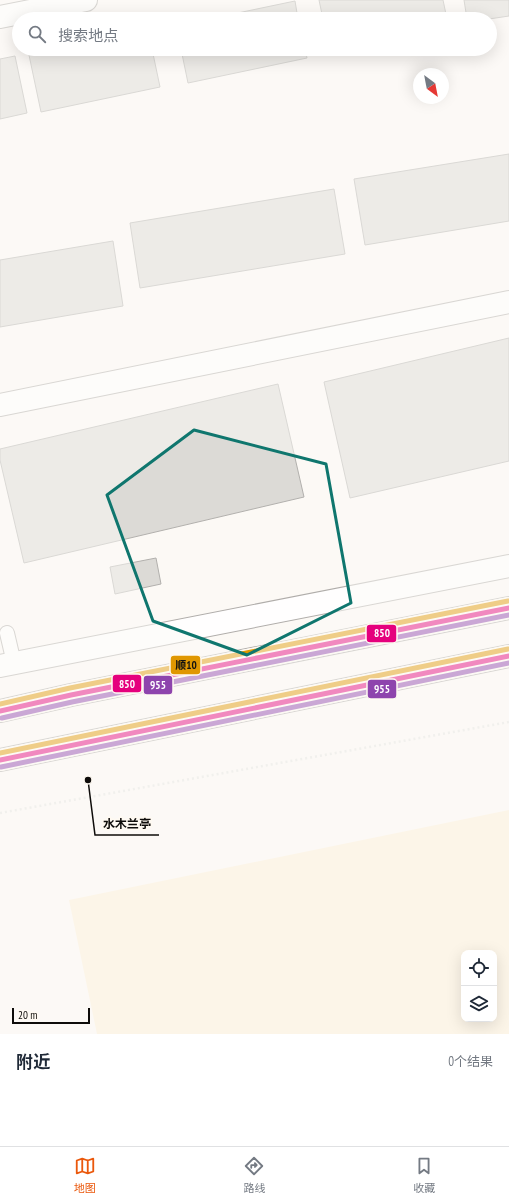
<!DOCTYPE html>
<html lang="zh">
<meta charset="utf-8">
<style>
body{margin:0;font-family:"PT Sans Narrow","Noto Sans SC",sans-serif;background:#f2f2f3;color:#1f2937}
.controls{position:absolute;right:12px;bottom:12px;display:grid;overflow:hidden;border-radius:8px;box-shadow:0 4px 16px #0002}
.controls button{width:36px;height:36px;display:grid;place-items:center;padding:0;border:0;border-bottom:1px solid #e0e1e3;background:#fff;color:#1f2937;font:20px sans-serif}
.compass{position:absolute;left:413px;top:68px;width:36px;height:36px;border-radius:50%;background:#fff;box-shadow:0 4px 16px #0002;rotate:148deg}
.scale{position:absolute;left:12px;bottom:10px;width:78px;box-sizing:border-box;padding-left:4px;border:2px solid #0e0c0a;border-top:0;font-size:11px;line-height:14px;white-space:nowrap;color:#0e0c0a;-webkit-text-stroke:3px #fffaf2;paint-order:stroke}
.list{margin:0;padding:0;list-style:none}
h2{display:flex;justify-content:space-between;align-items:center;height:52px;margin:0;padding:0 16px;font-size:17px}
h2 small{font-size:13px;font-weight:400;color:#747a83}
.icon{flex:none;width:22px;height:22px;fill:none;stroke:currentColor;stroke-width:2;stroke-linecap:round;stroke-linejoin:round}
.map{position:relative;flex:none;width:509px;height:1034px;overflow:hidden}
.search{position:absolute;background:#fff;box-shadow:0 4px 16px #0002;left:12px;right:12px;top:12px;height:44px;display:flex;align-items:center;gap:10px;box-sizing:border-box;padding:0 14px;border-radius:22px;color:#747a83;font-size:15px}
.sheet{height:112px;background:#fff}
nav{display:flex;justify-content:space-around;align-items:center;box-sizing:border-box;height:56px;border-top:1px solid #e0e1e3;background:#fff;font-size:11px;color:#747a83}
nav a{display:grid;justify-items:center;gap:2px}
nav .on{color:#ea580c}
.map>svg:first-child{display:block}
</style>
<div class="map">
<svg width="509" height="1034" viewBox="0 0 509 1034">
<rect width="100%" height="100%" fill="#fcf9f5"/>
<path fill="#fdefd8" fill-rule="evenodd" d="M509,810V1034H97L69,900ZM464,953H494V1019H464Z"/>
<g fill="#dcdad6" stroke="#b2b0ad">
<path d="M319,0H443L447,19H323Z"/>
<path d="M464,0H509V16L489,19H467Z"/>
<path d="M295,1L298,19H209Z"/>
<path d="M56,49H152L160,87L41,112L29,55Z"/>
<path d="M181,49H305L307,58L188,83Z"/>
<path d="M15,56L27,113L0,119V59Z"/>
<path d="M509,154V221L365,245L354,179Z"/>
<path d="M334,189L345,254L140,288L130,223Z"/>
<path d="M113,241L123,306L0,327V260Z"/>
<path d="M509,338V461L350,498L324,382Z"/>
<path d="M278,384L304,497L24,563L0,460V449Z"/>
<path d="M156,558L161,584L115,594L110,567Z"/>
</g>
<g fill="none" stroke-linecap="round" stroke-linejoin="round">
<defs>
<path id="service" d="M7,633L14,663"/>
<g id="minor">
<path d="M0,17L86,0"/>
<path d="M0,405L509,302"/>
<path d="M0,666L509,566"/>
</g>
<g id="primary">
<path d="M0,711L71,695L509,608"/>
<path d="M0,760L509,656"/>
</g>
</defs>
<use href="#service" stroke="#b0adaa" stroke-width="16"/>
<use href="#minor" stroke="#b0adaa" stroke-width="24"/>
<use href="#primary" stroke="#b0adaa" stroke-width="24"/>
<path stroke="#e4e4e2" stroke-width="2.5" stroke-dasharray="2 3" stroke-linecap="butt" d="M0,813L509,722"/>
<use href="#service" stroke="#fffefe" stroke-width="14"/>
<use href="#minor" stroke="#fffefe" stroke-width="22"/>
<use href="#primary" stroke="#fffefe" stroke-width="22"/>
<defs>
<g id="bus-1">
<path d="M0,711L71,695L509,608"/>
<path d="M0,760L509,656"/>
</g>
<g id="bus-2">
<path d="M2,718L72,702L509,615"/>
<path d="M1,767L509,663"/>
</g>
<g id="bus-3">
<path d="M0,704L70,688L508,601"/>
<path d="M0,753L508,649"/>
</g>
</defs>
<use href="#bus-1" stroke="#fffaf2" stroke-width="8"/>
<use href="#bus-2" stroke="#fffaf2" stroke-width="8"/>
<use href="#bus-3" stroke="#fffaf2" stroke-width="8"/>
<use href="#bus-1" stroke="#e5007d" stroke-width="5"/>
<use href="#bus-2" stroke="#8e44ad" stroke-width="5"/>
<use href="#bus-3" stroke="#e09701" stroke-width="5"/>
</g>
<path d="M0 0H509V1034H0ZM194,430L326,464L351,603L247,655L153,621L107,495Z" fill="#fcf9f5" fill-opacity=".55" fill-rule="evenodd"/>
<path fill="none" stroke="#0f766e" stroke-width="3" stroke-linejoin="round" d="M194,430L326,464L351,603L247,655L153,621L107,495Z"/>
<path fill="none" stroke="#0e0c0a" stroke-width="1.5" d="M88 780L95 835H159"/>
<circle fill="#0e0c0a" stroke="#fffaf2" stroke-width="1.5" cx="88" cy="780" r="4"/>
<g font-size="12" text-anchor="middle" font-weight="bold" fill="#0e0c0a" stroke="#fffaf2" stroke-width="3.5" stroke-linejoin="round" paint-order="stroke">
<text x="127" y="828">水木兰亭</text>
</g>
<g stroke="#fffaf2" stroke-width="1.5">
<rect x="366" y="624" width="31" height="19" rx="4" fill="#e5007d"/>
<rect x="170" y="655" width="31" height="20" rx="4" fill="#e09701"/>
<rect x="112" y="674" width="30" height="19" rx="4" fill="#e5007d"/>
<rect x="143" y="675" width="30" height="20" rx="4" fill="#8e44ad"/>
<rect x="367" y="679" width="30" height="20" rx="4" fill="#8e44ad"/>
</g>
<g font-size="11" text-anchor="middle" font-weight="bold" fill="#fff">
<text x="382" y="637">850</text>
<text x="127" y="688">850</text>
<text x="158" y="689">955</text>
<text x="382" y="693">955</text>
</g>
<g font-size="11" text-anchor="middle" font-weight="bold" fill="#111">
<text x="186" y="669">顺10</text>
</g>
</svg>
<div class="controls">
<button><svg class="icon" aria-label="locate" viewBox="0 0 24 24"><circle cx="12" cy="12" r="6"/><path d="M12 2v4M12 18v4M2 12h4M18 12h4"/></svg></button>
<button><svg class="icon" aria-label="layers" viewBox="0 0 24 24"><path d="M12 4l9 5-9 5-9-5zM3 14l9 5 9-5"/></svg></button>
</div>
<svg class="compass" viewBox="-18 -18 36 36"><path d="M0-13l5 13h-10z" fill="#e53935"/><path d="M0 13l5-13h-10z" fill="#747a83"/></svg>
<div class="scale">20 m</div>
<div class="search"><svg class="icon" aria-label="search" viewBox="0 0 24 24"><circle cx="10" cy="10" r="6"/><path d="M15 15l6 6"/></svg>搜索地点</div>
</div>
<section class="sheet">
<h2>附近<small>0个结果</small></h2>
<ul class="list">
</ul>
</section>
<nav>
<a class="on"><svg class="icon" aria-label="map" viewBox="0 0 24 24"><path d="M3 6l6-2 6 2 6-2v14l-6 2-6-2-6 2zM9 4v14M15 6v14"/></svg>地图</a>
<a><svg class="icon" aria-label="directions" viewBox="0 0 24 24"><path d="M12 3l9 9-9 9-9-9zM9 14v-3h6M13 9l2 2-2 2"/></svg>路线</a>
<a><svg class="icon" aria-label="saved" viewBox="0 0 24 24"><path d="M7 4h10v16l-5-4-5 4z"/></svg>收藏</a>
</nav>
